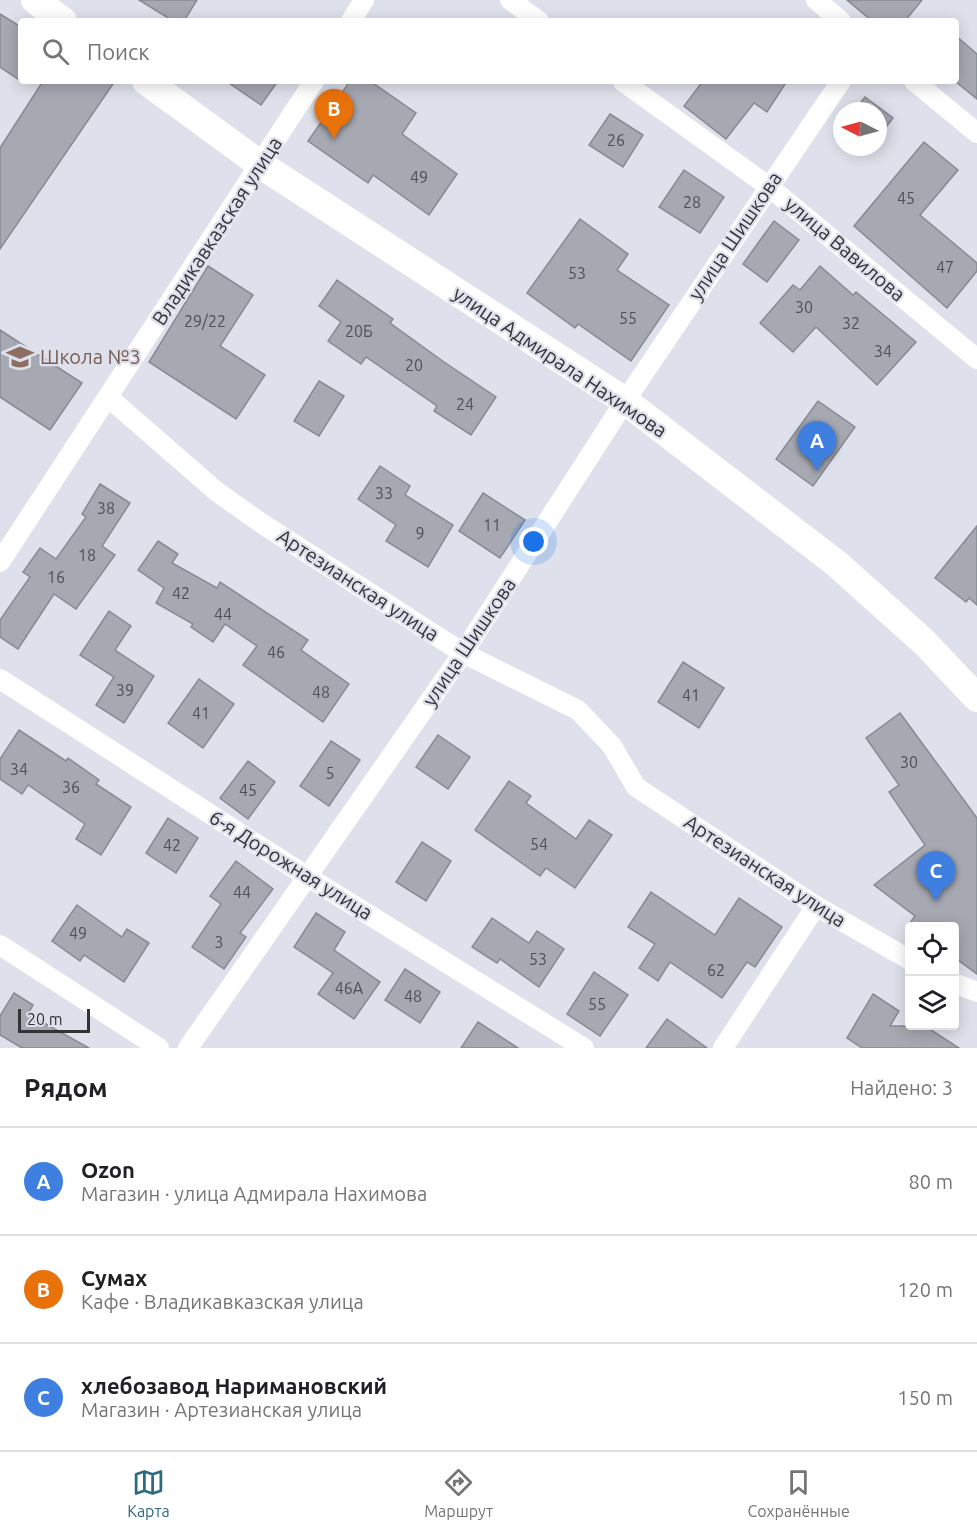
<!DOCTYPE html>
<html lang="ru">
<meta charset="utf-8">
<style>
body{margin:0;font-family:Ubuntu,sans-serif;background:#f6f6f6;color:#202124}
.controls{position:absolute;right:18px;bottom:18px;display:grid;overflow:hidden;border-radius:6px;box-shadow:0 3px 15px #0003}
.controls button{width:54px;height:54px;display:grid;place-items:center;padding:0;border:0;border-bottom:2px solid #e0e0e0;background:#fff;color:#202124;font:30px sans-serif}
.compass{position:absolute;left:833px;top:102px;width:54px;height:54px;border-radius:50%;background:#fff;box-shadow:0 3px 15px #0003;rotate:276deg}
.scale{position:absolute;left:18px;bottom:15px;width:72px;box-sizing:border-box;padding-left:6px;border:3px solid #323337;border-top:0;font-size:16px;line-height:21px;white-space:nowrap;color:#323337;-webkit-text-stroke:4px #dee1eb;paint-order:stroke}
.you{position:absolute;left:534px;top:542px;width:21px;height:21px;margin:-15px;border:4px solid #fff;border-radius:50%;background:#1a73e8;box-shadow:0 0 0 9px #1a73e833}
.badge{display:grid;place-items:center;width:39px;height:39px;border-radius:50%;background:#2c6b80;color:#fff;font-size:20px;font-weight:700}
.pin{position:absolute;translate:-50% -50px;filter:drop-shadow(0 2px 3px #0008)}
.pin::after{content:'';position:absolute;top:32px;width:21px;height:18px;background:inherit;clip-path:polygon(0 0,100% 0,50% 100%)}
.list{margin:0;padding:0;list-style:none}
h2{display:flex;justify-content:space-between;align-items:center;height:78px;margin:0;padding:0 24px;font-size:26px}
h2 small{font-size:20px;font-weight:400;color:#757577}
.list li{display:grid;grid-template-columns:39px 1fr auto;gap:18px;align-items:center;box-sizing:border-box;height:108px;padding:0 24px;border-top:2px solid #e0e0e0}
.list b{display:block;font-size:22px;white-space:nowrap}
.list p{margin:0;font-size:20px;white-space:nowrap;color:#757577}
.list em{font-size:20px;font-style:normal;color:#757577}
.icon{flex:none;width:33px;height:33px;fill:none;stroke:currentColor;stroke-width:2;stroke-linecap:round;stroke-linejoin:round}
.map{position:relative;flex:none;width:977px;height:1048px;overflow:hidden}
.search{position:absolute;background:#fff;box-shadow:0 3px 15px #0003;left:18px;right:18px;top:18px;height:66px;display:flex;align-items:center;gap:15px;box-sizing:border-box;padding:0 21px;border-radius:6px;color:#757577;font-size:22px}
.sheet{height:402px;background:#fff}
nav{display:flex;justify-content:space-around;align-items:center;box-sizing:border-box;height:84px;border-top:2px solid #e0e0e0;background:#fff;font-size:16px;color:#757577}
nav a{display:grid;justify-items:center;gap:3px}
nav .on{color:#2c6b80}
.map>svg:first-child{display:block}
</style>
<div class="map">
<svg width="977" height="1048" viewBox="0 0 977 1048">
<rect width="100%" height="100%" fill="#dee1eb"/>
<g fill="#a6a8b2" stroke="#878a93" stroke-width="1.5">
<path d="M139,0H197L184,21H173Z"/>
<path d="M847,0H922L905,21H872Z"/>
<path d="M0,14L21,27V81L0,67Z"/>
<path d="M956,36L977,54V99L956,82Z"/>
<path d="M43,81H115L0,249V148Z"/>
<path d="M226,81H278L261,105Z"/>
<path d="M350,81H370L416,113L402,134L457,174L429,215L373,175L368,183L308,141Z"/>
<path d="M703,81H787L767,112L754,103L726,139L684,106Z"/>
<path d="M865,97L893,118L878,138V111H854Z"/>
<path d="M610,114L643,135L623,167L589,145Z"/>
<path d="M924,142L958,170L920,215L977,263V271L947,308L854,226Z"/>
<path d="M684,170L724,197L700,233L659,207Z"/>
<path d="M580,219L628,254L617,270L669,305L631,361L578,324L575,328L527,293Z"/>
<path d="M774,221L799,240L767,282L743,264Z"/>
<path d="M208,266L253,295L220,346L265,375L236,419L149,362Z"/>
<path d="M820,266L853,295L856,292L916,342L877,385L816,327L793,352L760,323L793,285L800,290Z"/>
<path d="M337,280L393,319L390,323L444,362L496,397L471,435L434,411L437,406L366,357L361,364L328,341L341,322L319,306Z"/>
<path d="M0,330L82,383L50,430L0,397Z"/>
<path d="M319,381L344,396L319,436L294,421Z"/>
<path d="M818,401L855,427L813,486L776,459Z"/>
<path d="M380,466L410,486L405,495L453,525L428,567L386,541L396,525L358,499Z"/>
<path d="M100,484L130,503L102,546L115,555L76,609L54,594L18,649L0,637V620L30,577L23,572L40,548L56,559L86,517L82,514Z"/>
<path d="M483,493L525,520L500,558L459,531Z"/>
<path d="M977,526V605L969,598L966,602L935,578Z"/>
<path d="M158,541L178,554L172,563L217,588L220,582L308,640L301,650L349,684L323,722L243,665L257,646L225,624L213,642L191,627L193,624L156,603L164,588L138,570Z"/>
<path d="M109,611L131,626L115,650L154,676L124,723L96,705L114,677L80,655Z"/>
<path d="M683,662L724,688L699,728L658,702Z"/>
<path d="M199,679L234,704L203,748L168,723Z"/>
<path d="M900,713L977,818V974L954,957V927H907L915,916L874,885L925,845L889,792L899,785L866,738Z"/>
<path d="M19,730L66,761L68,758L99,780L96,784L131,807L101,855L76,839L85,824L28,785L22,794L0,779V759Z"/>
<path d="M438,735L470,757L448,789L416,767Z"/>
<path d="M331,741L360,760L329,806L300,786Z"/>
<path d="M248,761L275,782L248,819L220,798Z"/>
<path d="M509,781L531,796L526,803L576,839L589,820L612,835L575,888L546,868L540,876L475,830Z"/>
<path d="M168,818L198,838L176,873L146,853Z"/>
<path d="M422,842L451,861L426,901L396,882Z"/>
<path d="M236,861L273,889L240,933L246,937L224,969L192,947L221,904L210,896Z"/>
<path d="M651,892L715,935L739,898L782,927L755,967L747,962L722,998L670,962L658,981L639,968L655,944L628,927Z"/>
<path d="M77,905L122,937L127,929L149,943L124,982L84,955L80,961L52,941Z"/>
<path d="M316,913L345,932L334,950L380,982L354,1019L318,994L333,973L294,947Z"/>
<path d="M492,918L529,943L537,931L564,949L539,987L500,959L497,963L472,947Z"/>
<path d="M405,969L440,992L420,1023L385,1000Z"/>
<path d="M594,972L628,995L600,1036L567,1014Z"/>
<path d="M14,993L33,1005L28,1014L89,1048H22L0,1035V1016Z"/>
<path d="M873,994L899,1011L890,1026H925L959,1048H862L847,1038Z"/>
<path d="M667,1019L707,1048H646Z"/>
<path d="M478,1022L518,1048H461Z"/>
</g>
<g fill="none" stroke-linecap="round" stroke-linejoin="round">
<g stroke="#fff" stroke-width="20">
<path d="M510,0L539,21"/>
<path d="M816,0L841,21"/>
<path d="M351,21L364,0"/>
<path d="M622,81L768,186L977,359"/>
<path d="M914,81L977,133"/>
<path d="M108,397L216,491L261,523L463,653L578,710L612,746L636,787L816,906L910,960"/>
<path d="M0,562L314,81"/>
<path d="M0,679L308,877L584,1048"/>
<path d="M0,945L159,1048"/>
<path d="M954,983L977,992"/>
<path d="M188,1048L463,653L625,401L841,81"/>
<path d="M723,1048L816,906"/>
</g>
<g stroke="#fff" stroke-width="28">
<path d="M35,0L63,21"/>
<path d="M146,81L261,165L625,401L837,564L924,642L977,698"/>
</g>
</g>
<defs>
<symbol id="school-bare" viewBox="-9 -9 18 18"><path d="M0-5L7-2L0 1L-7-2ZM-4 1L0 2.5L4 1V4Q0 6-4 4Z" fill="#8d6e63" stroke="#dee1eb" stroke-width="2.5" paint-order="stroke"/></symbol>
</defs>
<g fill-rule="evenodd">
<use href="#school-bare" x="1" y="338" width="38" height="38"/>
</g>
<g text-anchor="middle" stroke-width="4.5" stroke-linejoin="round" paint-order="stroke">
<g font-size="16" fill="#4f5056">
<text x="616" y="146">26</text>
<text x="419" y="183">49</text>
<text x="906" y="204">45</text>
<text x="692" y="208">28</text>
<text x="945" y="273">47</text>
<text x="577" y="279">53</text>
<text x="804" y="313">30</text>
<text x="628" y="324">55</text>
<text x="205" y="327">29/22</text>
<text x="851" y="329">32</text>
<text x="359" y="337">20Б</text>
<text x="883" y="357">34</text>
<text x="414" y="371">20</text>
<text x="465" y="410">24</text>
<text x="384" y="499">33</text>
<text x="106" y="514">38</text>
<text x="492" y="531">11</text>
<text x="420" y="539">9</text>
<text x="87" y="561">18</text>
<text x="56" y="583">16</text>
<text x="181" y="599">42</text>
<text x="223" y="620">44</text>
<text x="276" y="658">46</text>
<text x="125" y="696">39</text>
<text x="321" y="698">48</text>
<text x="691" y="701">41</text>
<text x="201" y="719">41</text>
<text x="909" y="768">30</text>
<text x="19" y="775">34</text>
<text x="330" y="779">5</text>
<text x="71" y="793">36</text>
<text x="248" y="796">45</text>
<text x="539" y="850">54</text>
<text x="172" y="851">42</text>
<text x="242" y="898">44</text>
<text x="78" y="939">49</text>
<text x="219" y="948">3</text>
<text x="538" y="965">53</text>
<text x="716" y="976">62</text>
<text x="349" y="994">46А</text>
<text x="413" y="1002">48</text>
<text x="597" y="1010">55</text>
</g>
<g font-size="20" fill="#323337" stroke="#dee1eb">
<text transform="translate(217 231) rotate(-57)" y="7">Владикавказская улица</text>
<text transform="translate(735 236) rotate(-56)" y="7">улица Шишкова</text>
<text transform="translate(845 249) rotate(40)" y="7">улица Вавилова</text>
<text transform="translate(560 362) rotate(34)" y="7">улица Адмирала Нахимова</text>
<text transform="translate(358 585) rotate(33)" y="7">Артезианская улица</text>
<text transform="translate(469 642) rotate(-56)" y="7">улица Шишкова</text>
<text transform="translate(291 865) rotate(32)" y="7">6-я Дорожная улица</text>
<text transform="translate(765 871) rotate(33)" y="7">Артезианская улица</text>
</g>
<g font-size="20" fill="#785e54" stroke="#dee1eb" text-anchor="start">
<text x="40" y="364">Школа №3</text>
</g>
</g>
</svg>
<div class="controls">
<button><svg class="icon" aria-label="locate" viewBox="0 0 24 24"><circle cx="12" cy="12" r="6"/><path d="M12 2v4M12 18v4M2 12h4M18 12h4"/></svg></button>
<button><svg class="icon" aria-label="layers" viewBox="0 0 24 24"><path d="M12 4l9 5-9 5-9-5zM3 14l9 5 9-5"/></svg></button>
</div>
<svg class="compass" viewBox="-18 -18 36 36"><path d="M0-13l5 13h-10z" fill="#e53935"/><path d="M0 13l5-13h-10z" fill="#757577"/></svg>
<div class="scale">20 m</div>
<div class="you"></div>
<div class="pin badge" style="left:817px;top:471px;background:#3f7fe0">A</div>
<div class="pin badge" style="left:334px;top:139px;background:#e8710a">B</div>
<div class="pin badge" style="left:936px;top:901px;background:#3f7fe0">C</div>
<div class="search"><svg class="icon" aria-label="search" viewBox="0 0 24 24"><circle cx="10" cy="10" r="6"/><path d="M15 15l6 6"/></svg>Поиск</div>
</div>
<section class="sheet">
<h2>Рядом<small>Найдено: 3</small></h2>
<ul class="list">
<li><span class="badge" style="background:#3f7fe0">A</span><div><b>Ozon</b><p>Магазин · улица Адмирала Нахимова</p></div><em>80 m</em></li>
<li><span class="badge" style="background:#e8710a">B</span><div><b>Сумах</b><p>Кафе · Владикавказская улица</p></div><em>120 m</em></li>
<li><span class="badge" style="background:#3f7fe0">C</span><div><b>хлебозавод Наримановский</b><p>Магазин · Артезианская улица</p></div><em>150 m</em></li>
</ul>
</section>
<nav>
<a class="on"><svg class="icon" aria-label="map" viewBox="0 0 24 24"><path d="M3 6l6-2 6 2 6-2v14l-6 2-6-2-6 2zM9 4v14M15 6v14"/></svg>Карта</a>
<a><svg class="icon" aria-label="directions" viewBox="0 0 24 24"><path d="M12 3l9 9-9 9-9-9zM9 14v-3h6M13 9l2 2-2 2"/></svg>Маршрут</a>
<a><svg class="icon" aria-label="saved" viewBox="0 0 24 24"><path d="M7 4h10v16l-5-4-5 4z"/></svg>Сохранённые</a>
</nav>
